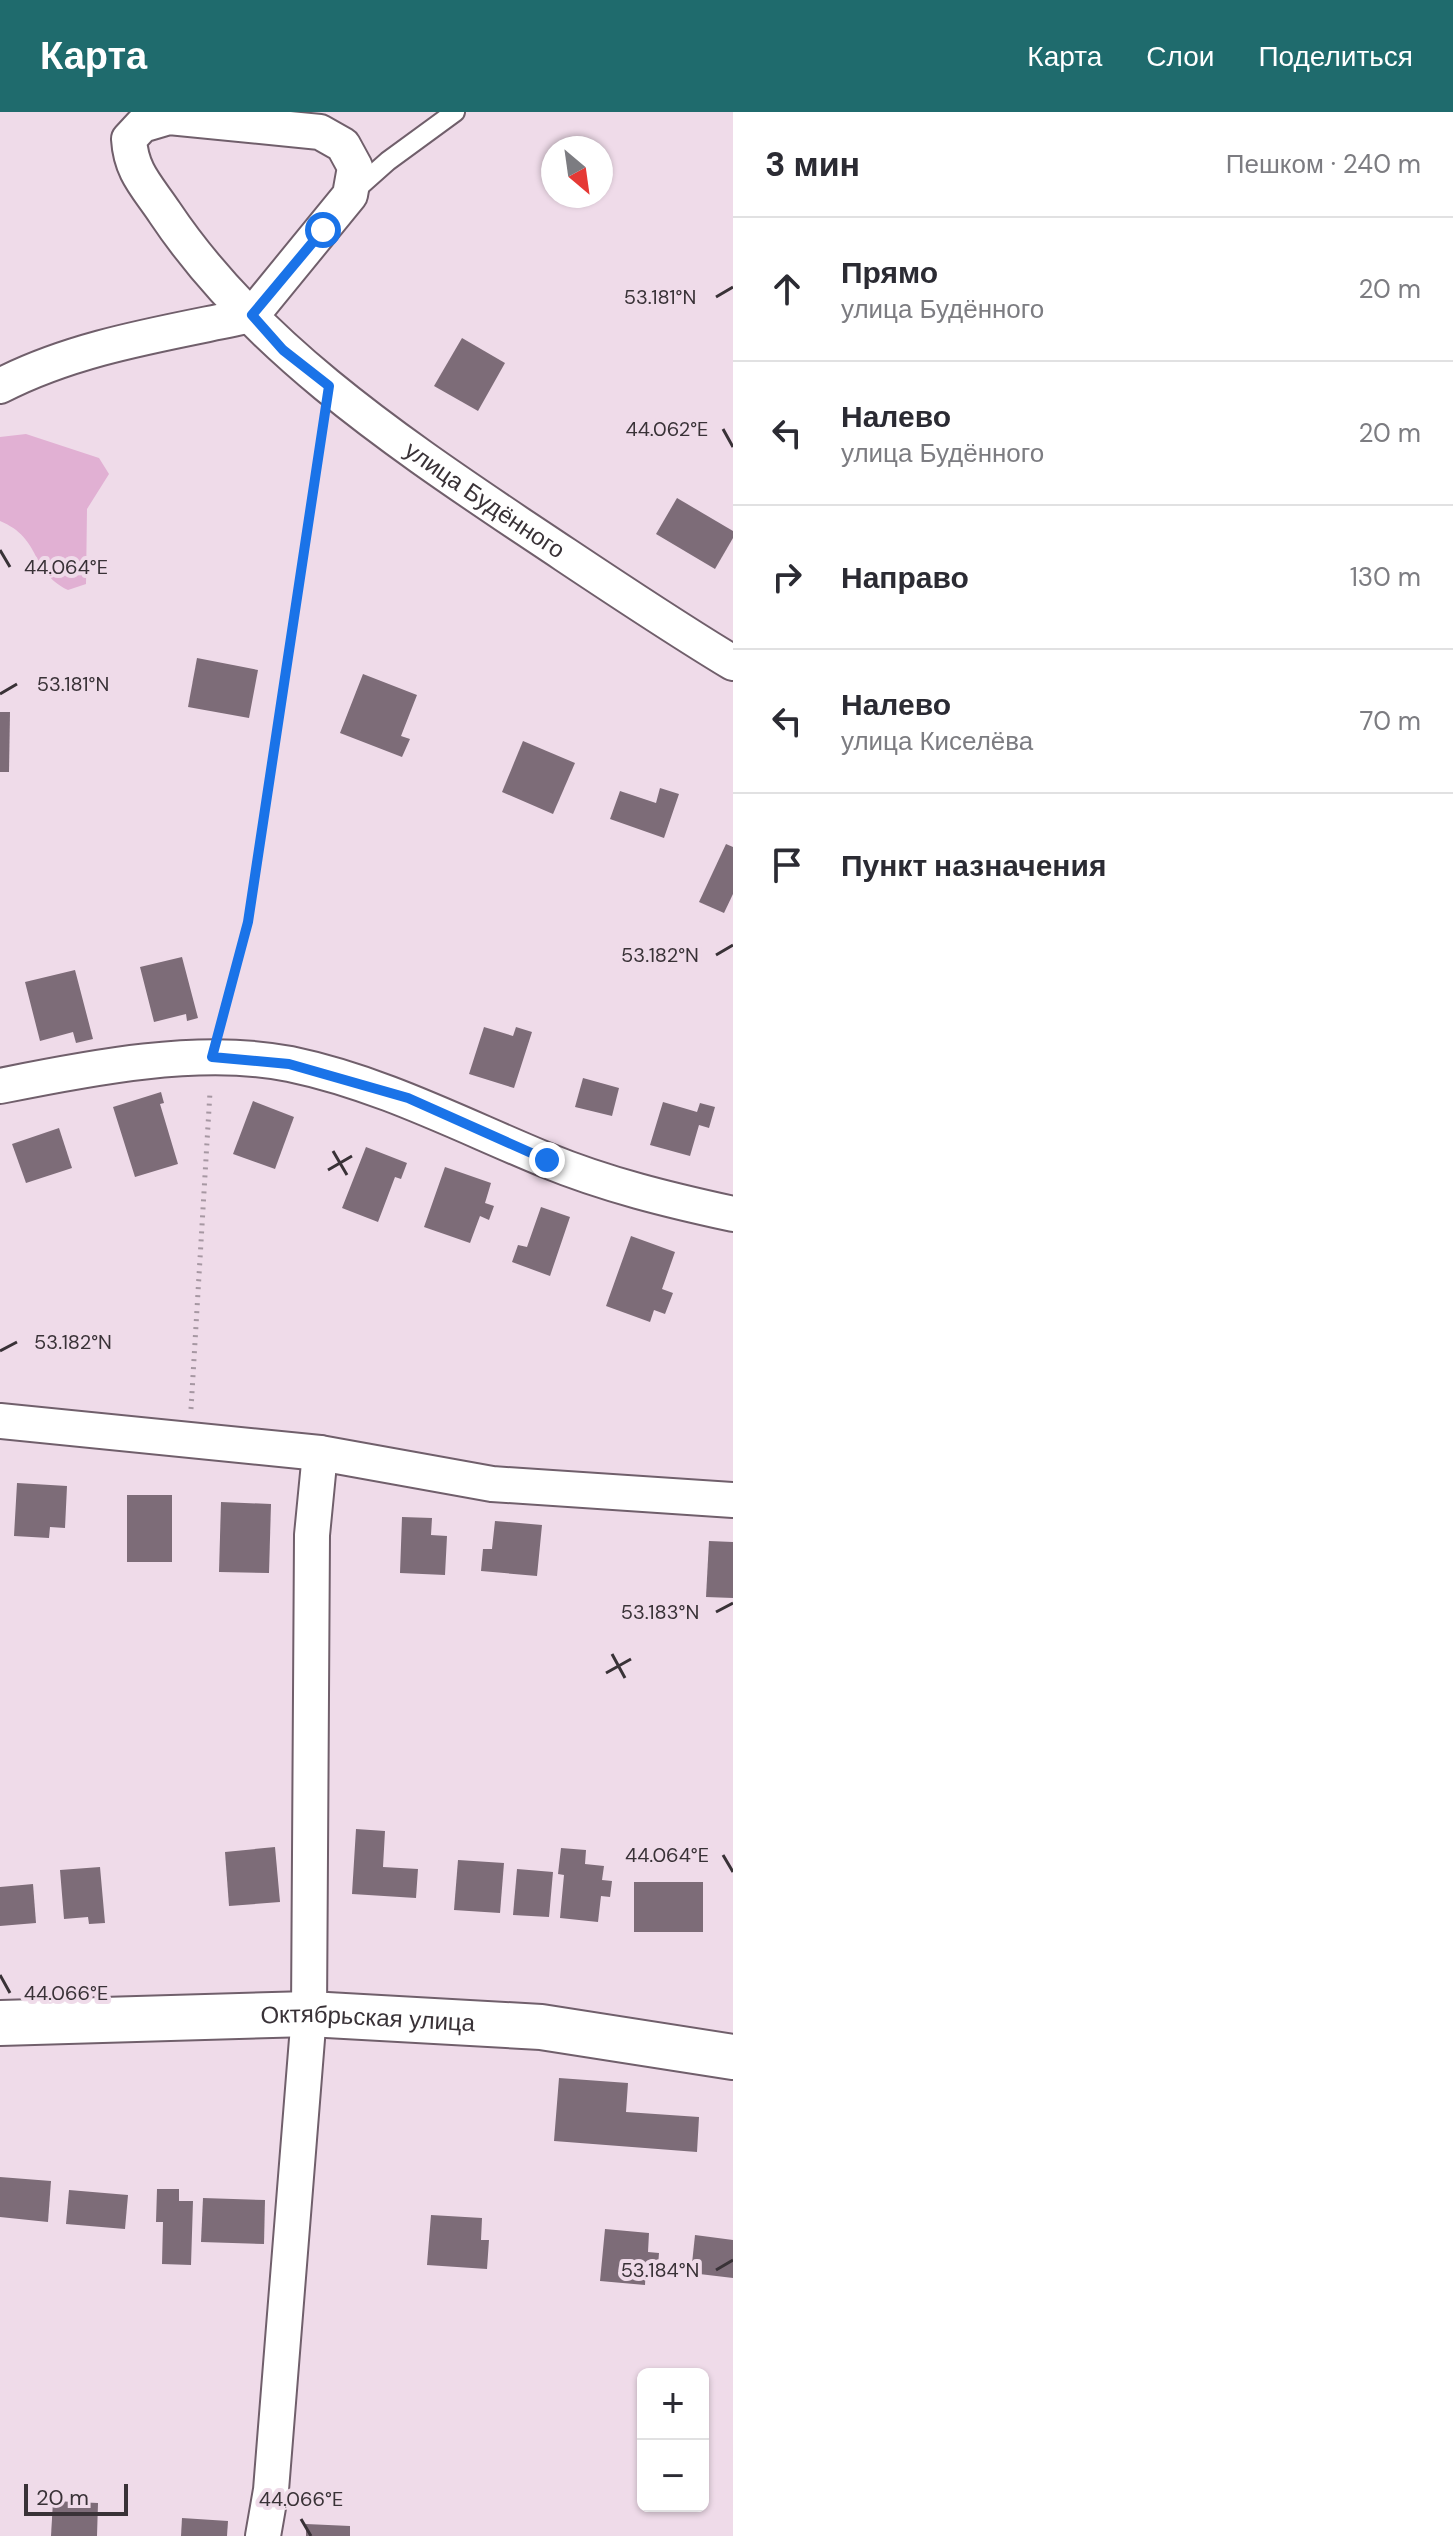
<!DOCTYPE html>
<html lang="ru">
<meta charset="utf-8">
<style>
body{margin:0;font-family:"DM Sans",sans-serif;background:#f2f2f3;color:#2b2b33}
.controls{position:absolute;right:24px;bottom:24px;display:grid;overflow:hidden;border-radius:12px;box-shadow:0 2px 6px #0004}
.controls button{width:72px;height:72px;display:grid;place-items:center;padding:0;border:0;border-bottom:2px solid #e1e1e2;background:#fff;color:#2b2b33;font:40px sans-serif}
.compass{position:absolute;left:541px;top:24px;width:72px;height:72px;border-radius:50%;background:#fff;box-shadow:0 2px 6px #0004;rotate:151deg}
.scale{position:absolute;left:24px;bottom:20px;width:104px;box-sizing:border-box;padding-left:8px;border:4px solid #393237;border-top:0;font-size:22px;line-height:28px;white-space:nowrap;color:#393237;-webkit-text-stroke:6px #efdbe9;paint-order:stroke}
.stop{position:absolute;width:24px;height:24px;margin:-18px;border:6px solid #1a73e8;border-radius:50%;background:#fff}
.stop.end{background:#1a73e8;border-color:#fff;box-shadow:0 2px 8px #0008}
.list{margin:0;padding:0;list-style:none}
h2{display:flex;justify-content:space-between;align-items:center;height:104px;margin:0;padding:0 32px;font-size:34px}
h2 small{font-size:26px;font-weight:400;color:#7c7c81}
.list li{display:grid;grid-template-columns:52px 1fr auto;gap:24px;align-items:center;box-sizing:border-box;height:144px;padding:0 32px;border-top:2px solid #e1e1e2}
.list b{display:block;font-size:30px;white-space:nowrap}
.list p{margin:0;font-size:26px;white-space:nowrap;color:#7c7c81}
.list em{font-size:26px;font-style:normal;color:#7c7c81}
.icon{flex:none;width:44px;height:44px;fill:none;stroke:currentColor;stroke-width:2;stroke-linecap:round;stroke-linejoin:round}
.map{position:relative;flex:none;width:733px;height:2424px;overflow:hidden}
header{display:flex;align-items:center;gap:48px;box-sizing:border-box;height:112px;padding:0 40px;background:#1f6b6d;color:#fff}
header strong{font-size:38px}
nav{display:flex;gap:44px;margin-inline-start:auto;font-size:28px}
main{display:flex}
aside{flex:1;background:#fff}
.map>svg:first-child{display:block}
</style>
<header>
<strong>Карта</strong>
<nav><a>Карта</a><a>Слои</a><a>Поделиться</a></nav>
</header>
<main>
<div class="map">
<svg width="733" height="2424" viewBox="0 0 733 2424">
<rect width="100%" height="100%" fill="#efdbe9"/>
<path fill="#e1b0d3" d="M26,322L99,346L109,362L87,397L86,472L68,478C29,459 43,427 0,409V325Z"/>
<g fill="#7d6c78">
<path d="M462,226L505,251L478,299L434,274Z"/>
<path d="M677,386L733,419V426L715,457L656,422Z"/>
<path d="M197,546L258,558L249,606L188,595Z"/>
<path d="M363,562L417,583L401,624L410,627L402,645L340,621Z"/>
<path d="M0,600H10L9,660H0Z"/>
<path d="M523,629L575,651L553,702L502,680Z"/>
<path d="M660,676L679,682L664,726L610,707L620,679L656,691Z"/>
<path d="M726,732L733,735V782L724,801L699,790Z"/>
<path d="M182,845L198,906L187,909L186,902L154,910L140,855Z"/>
<path d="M75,858L93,927L76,931L73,920L40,929L25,870Z"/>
<path d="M484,915L513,924L516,915L532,920L514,976L469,962Z"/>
<path d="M583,966L619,976L612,1004L575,995Z"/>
<path d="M161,980L164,991L160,992L178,1052L135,1065L113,995Z"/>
<path d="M253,989L294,1005L275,1057L233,1042Z"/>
<path d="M663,990L697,1000L700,991L715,995L709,1016L699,1013L690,1044L650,1033Z"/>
<path d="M59,1016L72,1056L26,1071L12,1032Z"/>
<path d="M366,1035L407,1051L401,1067L395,1065L378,1110L342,1096Z"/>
<path d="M445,1055L491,1071L485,1091L494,1094L489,1108L480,1104L470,1131L424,1115Z"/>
<path d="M541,1095L570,1105L550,1164L512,1150L518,1133L527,1135Z"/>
<path d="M631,1124L675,1140L662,1177L673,1181L665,1202L654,1198L650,1210L606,1194Z"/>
<path d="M17,1371L67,1374L65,1416L50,1415L49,1426L14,1424Z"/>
<rect x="127" y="1383" width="45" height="67"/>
<path d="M221,1390L271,1392L269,1461L219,1460Z"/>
<path d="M402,1405L432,1406L431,1423L447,1424L445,1463L400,1461Z"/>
<path d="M495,1409L542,1413L537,1464L481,1459L483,1437H492Z"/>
<path d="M709,1429L733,1430V1486L706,1485Z"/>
<path d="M356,1717L385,1719L383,1755L418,1757L416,1786L352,1782Z"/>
<path d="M275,1735L280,1790L229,1794L225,1740Z"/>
<path d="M561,1736L586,1738L585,1752L604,1754L602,1768L612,1769L610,1785L601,1784L598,1810L560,1806L564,1763L558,1762Z"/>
<path d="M458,1748L504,1751L500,1801L454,1798Z"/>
<path d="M100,1755L105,1811L89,1812L88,1805L64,1807L60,1758Z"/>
<path d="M517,1757L553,1760L549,1805L513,1803Z"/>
<rect x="634" y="1770" width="69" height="50"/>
<path d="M33,1772L36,1811L0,1814V1775Z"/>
<path d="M559,1966L628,1971L626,2000L699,2005L697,2040L554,2029Z"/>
<path d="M0,2065L51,2069L48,2110L0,2105Z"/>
<path d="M157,2077H179V2089H193L191,2153L162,2152L163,2110H156Z"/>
<path d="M69,2078L128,2083L125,2117L66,2112Z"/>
<path d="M203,2086L265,2088L264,2132L201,2130Z"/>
<path d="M431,2103L482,2106L481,2128H489L487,2157L427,2153Z"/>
<path d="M605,2117L649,2121L648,2140L659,2141L658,2154L646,2153L645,2173L600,2169Z"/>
<path d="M695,2123L733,2128V2166L691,2161Z"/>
<path d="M53,2389L98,2391L97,2424H51Z"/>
<path d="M182,2406L228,2409L227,2424H181Z"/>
<path d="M306,2412L350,2414V2424H306Z"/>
</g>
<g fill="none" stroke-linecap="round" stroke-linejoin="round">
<defs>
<path id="service" d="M352,81L388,49L455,0"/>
<g id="minor">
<path id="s1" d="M252,203L350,83L355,55L343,33L320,20L169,5L142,13L129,27C131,60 147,74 165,101C252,231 391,326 519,412C590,459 660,507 733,551"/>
<path d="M0,274C77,234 168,221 252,203"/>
<path d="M0,974C89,956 200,934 290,952C381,971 461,1013 546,1048C607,1073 669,1088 733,1102"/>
<path d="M0,1309L320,1341L492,1372L733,1388"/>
<path d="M263,2424L271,2378L309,1902L312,1423L320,1341"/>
</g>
<g id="tertiary">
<path id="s2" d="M0,1911L309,1902L541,1915L733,1945"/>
</g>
</defs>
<use href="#service" stroke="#705f6b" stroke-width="22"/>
<use href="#minor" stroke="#705f6b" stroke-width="38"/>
<use href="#tertiary" stroke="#705f6b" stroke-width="48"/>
<g stroke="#a697a2" stroke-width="5" stroke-dasharray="2 6" stroke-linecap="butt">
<path d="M221,911L248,810L323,314"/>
<path d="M191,1297L210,980"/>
</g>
<use href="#service" stroke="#fff" stroke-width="18"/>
<use href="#minor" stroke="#fff" stroke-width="34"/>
<use href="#tertiary" stroke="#fff" stroke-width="44"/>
</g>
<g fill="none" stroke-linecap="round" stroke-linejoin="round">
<path stroke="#1a73e8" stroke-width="10" d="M323,118L252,203L283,238L329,274L248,810L212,945L289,952L408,986L547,1048"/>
</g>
<path fill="none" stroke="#393237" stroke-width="3" d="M716,185L733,175M723,317L733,335M0,438L10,455M0,582L17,572M716,843L733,833M333,1039L347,1063M328,1058L352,1044M0,1239L17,1230M716,1500L733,1491M612,1542L625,1566M606,1561L631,1547M723,1743L733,1760M0,1863L10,1881M716,2158L733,2148M301,2407L311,2424"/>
<g text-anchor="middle" stroke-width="8" stroke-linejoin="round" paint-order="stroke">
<g font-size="24" fill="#393237" stroke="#efdbe9">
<text dy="8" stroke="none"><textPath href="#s1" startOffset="950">улица Будённого</textPath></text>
<text dy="8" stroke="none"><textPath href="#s2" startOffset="368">Октябрьская улица</textPath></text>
</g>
</g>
<g font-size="20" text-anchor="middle" fill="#393237" stroke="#efdbe9" stroke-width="8" stroke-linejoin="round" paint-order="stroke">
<text x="660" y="192">53.181°N</text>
<text x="667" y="324">44.062°E</text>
<text x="66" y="462">44.064°E</text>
<text x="73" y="579">53.181°N</text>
<text x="660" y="850">53.182°N</text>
<text x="73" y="1237">53.182°N</text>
<text x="660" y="1507">53.183°N</text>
<text x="667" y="1750">44.064°E</text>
<text x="66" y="1888">44.066°E</text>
<text x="660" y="2165">53.184°N</text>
<text x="301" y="2394">44.066°E</text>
</g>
</svg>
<div class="controls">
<button>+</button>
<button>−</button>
</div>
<svg class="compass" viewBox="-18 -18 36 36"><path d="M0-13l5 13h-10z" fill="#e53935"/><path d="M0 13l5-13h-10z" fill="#7c7c81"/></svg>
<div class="scale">20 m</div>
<div class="stop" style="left:323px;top:118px"></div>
<div class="stop end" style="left:547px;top:1048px"></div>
</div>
<aside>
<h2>3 мин<small>Пешком · 240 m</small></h2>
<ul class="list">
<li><svg class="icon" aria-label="ahead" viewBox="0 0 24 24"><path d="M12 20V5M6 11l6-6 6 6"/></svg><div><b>Прямо</b><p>улица Будённого</p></div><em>20 m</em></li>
<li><svg class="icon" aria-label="left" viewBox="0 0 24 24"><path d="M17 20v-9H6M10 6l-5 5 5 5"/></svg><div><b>Налево</b><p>улица Будённого</p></div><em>20 m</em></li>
<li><svg class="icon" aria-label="right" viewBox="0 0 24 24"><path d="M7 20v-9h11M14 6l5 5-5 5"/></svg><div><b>Направо</b></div><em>130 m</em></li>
<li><svg class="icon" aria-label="left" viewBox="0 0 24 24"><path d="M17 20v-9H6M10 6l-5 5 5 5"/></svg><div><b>Налево</b><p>улица Киселёва</p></div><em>70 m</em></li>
<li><svg class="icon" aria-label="arrive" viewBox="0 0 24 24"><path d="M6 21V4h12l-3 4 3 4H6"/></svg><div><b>Пункт назначения</b></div></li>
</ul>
</aside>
</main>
